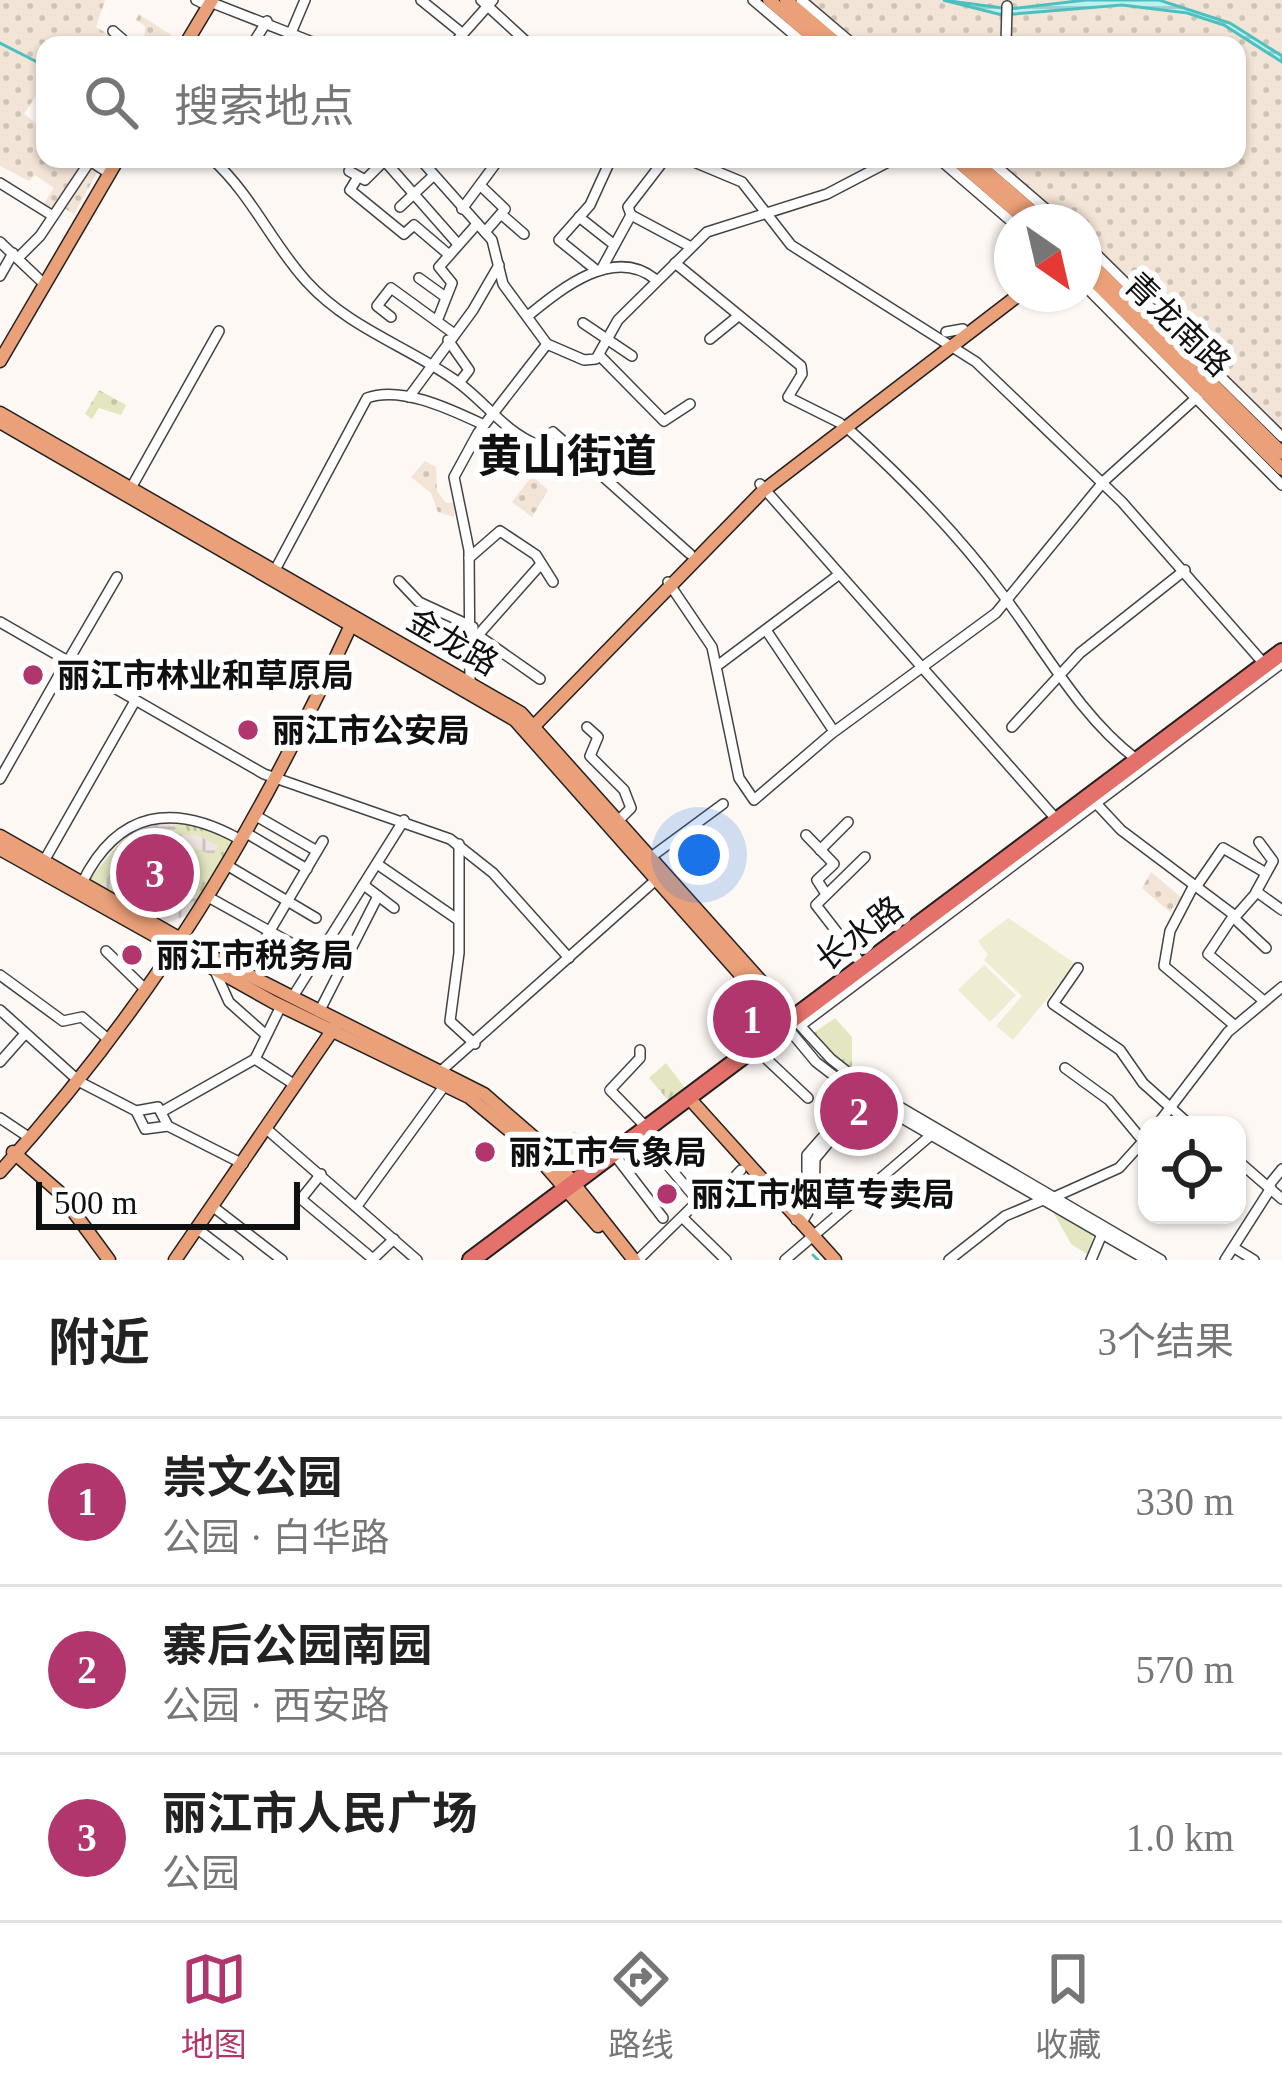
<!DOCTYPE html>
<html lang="zh">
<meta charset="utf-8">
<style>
body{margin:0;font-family:"Times New Roman","Noto Sans SC",serif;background:#f2f2f2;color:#222}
.controls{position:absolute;right:36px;bottom:36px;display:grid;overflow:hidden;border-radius:24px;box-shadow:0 3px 9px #0004}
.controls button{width:108px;height:108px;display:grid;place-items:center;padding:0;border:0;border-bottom:3px solid #e0e0e0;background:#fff;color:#222;font:60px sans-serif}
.compass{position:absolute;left:994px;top:204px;width:108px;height:108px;border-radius:50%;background:#fff;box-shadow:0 3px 9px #0004;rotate:146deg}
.scale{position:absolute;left:36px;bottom:30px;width:264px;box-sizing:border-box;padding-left:12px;border:6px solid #101010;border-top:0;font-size:33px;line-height:42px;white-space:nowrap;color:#101010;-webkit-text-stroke:9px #fff;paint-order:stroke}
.you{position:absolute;left:699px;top:855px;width:42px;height:42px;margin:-30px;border:9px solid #fff;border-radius:50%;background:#1a73e8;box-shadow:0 0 0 18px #1a73e833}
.badge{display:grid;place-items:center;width:78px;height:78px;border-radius:50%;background:#b2366e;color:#fff;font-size:39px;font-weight:700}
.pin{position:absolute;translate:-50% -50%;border:6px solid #fff;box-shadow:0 3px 12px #0006}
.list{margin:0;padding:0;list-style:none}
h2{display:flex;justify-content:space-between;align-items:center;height:156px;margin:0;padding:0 48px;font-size:51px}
h2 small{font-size:39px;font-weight:400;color:#767676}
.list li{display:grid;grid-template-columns:78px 1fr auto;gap:36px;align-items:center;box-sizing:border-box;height:168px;padding:0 48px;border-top:3px solid #e0e0e0}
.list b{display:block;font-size:45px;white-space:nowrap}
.list p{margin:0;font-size:39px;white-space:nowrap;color:#767676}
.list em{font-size:39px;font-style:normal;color:#767676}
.icon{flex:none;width:66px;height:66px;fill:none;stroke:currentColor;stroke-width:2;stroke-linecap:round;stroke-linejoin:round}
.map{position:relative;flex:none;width:1282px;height:1260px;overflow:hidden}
.search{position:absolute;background:#fff;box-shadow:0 3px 9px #0004;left:36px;right:36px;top:36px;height:132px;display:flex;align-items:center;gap:30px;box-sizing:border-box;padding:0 42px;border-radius:24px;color:#767676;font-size:45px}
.sheet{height:660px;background:#fff}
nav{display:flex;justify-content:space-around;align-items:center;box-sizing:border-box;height:168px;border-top:3px solid #e0e0e0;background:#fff;font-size:33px;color:#767676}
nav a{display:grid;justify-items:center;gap:6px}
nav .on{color:#b2366e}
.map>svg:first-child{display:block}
</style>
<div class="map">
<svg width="1282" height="1260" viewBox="0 0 1282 1260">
<defs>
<pattern id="farmland-dots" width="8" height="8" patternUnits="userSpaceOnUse" patternTransform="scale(3)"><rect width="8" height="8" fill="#f2e4d6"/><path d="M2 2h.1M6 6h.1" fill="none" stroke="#cec3b7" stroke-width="1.8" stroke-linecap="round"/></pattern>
<pattern id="grass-dots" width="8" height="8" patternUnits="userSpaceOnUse" patternTransform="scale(3)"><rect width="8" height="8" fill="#e3e6c0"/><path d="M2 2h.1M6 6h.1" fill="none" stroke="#c2c4a4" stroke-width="1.8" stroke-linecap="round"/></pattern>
<pattern id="park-tufts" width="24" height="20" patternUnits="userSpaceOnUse" patternTransform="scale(3)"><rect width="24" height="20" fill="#e3e6c0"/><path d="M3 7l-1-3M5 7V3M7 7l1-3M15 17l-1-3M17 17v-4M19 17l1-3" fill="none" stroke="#c2c4a4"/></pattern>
<pattern id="plaza-grid" width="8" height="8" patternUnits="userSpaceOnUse" patternTransform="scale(3)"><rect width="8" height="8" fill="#efe6e2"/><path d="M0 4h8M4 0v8" fill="none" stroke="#ccc4c1"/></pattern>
<pattern id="water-rules" width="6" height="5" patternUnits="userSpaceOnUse" patternTransform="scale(3)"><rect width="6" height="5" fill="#bef0ef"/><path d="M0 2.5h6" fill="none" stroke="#a2cdcc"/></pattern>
</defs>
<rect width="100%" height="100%" fill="#fef8f4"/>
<g fill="url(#farmland-dots)">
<path d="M0,0H105L96,27L126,45H45V82L24,114L45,130V159H83L98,171L74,214L57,204L51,212L42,206L54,188L35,175L29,181L0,166Z"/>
<path d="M803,0H943L1002,15L1140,5L1221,23L1282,62V435L1084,240V222H1063L990,159H1237V45H856Z"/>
<path d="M960,0H1086L1010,9Z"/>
<path d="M1155,0H1282V56L1230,22Z"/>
<path d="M139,14L174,37L169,45H144L145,26L136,20Z"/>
<path d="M425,461L436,467L437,491L446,503L455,502L454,517L438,512L431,493L411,477Z"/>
<path d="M532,476L548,490L532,517L512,502Z"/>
<path d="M1151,872L1182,898L1170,912L1142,888Z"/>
</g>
<path fill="url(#grass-dots)" d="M99,390L126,405L121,415L99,408L92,419L85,414Z"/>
<g fill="url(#park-tufts)">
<path d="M177,818L236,840L190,914L161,925L87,882L127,834Z"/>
<path d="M753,991L775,1021L774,1029L751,1046L726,1015Z"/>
<path d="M835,1018L852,1037V1070L812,1034Z"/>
<path d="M666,1063L688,1092L672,1105L649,1078Z"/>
<path d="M853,1092L878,1107L850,1132H842L843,1109Z"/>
<path d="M574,1131L599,1157L580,1169L553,1150Z"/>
<path d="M1051,1208L1093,1235L1090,1256L1071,1244Z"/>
</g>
<g fill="#eeecd1">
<path d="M1008,918L1076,964L1013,1040L996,1026L1022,996L984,960L988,955L978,941Z"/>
<path d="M984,965L1016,995L990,1022L958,990Z"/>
</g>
<path fill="url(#plaza-grid)" d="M176,818L175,834L197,835L218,846L213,855L182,844L192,863L187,887L198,901L190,914L161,925L147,915L154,900L139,881L133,858L107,892L100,888L133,843L129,833Z"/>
<path fill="url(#water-rules)" stroke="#4cc0bf" stroke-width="3" d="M943,0L1010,9L1086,0H1159L1230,23L1282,56V62L1224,25L1187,13L1122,5L1002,15Z"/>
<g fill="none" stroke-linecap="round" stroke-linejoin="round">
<g stroke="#4cc0bf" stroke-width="3">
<path d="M0,43L45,66"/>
<path d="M813,1255L818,1260"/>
</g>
<defs>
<g id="minor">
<path d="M196,0L202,3"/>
<path d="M421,0L463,34"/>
<path d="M481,0L530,45"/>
<path d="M753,0L806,45"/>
<path d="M801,0L854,45"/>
<path d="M210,2L320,45"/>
<path d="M113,31L129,45"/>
<path d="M291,33L305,0"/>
<path d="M252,45L267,21"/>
<path d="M453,45L493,0"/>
<path d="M1006,45L1007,6"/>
<path d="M212,159C252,195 272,244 307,282C348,327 404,345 452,378C484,399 501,430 538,445L553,432L690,554"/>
<path d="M383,159L457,243"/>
<path d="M420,159L492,240L503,284L547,344L478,433L454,477L469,550L470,682"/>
<path d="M687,159L742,182L791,245L976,362L1122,502L1266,666"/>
<path d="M939,159L1012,222"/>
<path d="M988,159L1061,222"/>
<path d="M349,171L365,180L384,161"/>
<path d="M358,177L350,190L404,234L414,225L448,254"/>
<path d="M0,183L53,216"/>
<path d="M482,187L505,209L485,232"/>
<path d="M400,207L433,176"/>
<path d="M462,209L499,159"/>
<path d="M501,214L524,234"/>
<path d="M631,215L691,247"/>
<path d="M579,217L612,243"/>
<path d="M0,242L41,281"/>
<path d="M1084,242L1282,437"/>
<path d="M18,258L40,236L90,161L104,170"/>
<path d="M675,263L801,366L802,374L788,397L840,423"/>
<path d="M596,270L559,240L590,205L611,159"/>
<path d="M601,270L631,215L628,207L665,159"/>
<path d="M0,276L13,253"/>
<path d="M419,278L444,296"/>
<path d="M1084,285L1282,485"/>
<path d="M529,315C562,288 614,246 655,279"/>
<path d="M391,317L377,306L391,288L453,333"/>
<path d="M437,321L452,283L439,267L477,224"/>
<path d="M583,323L632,356"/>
<path d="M946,332L963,329"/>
<path d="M710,339L737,317"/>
<path d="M448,340L469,370L459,383"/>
<path d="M547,344L584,360L596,359L618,320L707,232L827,194L894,159"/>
<path d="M600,356L664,421L690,404"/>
<path d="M409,397L473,310L499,265"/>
<path d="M845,426C902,477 958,534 1003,595C1046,652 1080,716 1136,759"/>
<path d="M760,484L1057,820"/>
<path d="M131,488L219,331"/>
<path d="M469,558L500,531L536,555L553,582"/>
<path d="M275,570L367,398C401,385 452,410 484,425"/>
<path d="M399,581L419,602L473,627"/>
<path d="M668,582L712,647L739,778L754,800L831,734L996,613L1104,481L1205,390"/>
<path d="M0,622L264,774L450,839L493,873L569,958"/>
<path d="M766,630L831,727"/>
<path d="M476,634L540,679"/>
<path d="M479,634L541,564"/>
<path d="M68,661L117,577"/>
<path d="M717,666L837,576"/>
<path d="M587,727L598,737L590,756L624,790L631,808L618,821"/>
<path d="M1012,727L1080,653L1185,570"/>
<path d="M0,779L67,661"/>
<path d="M1093,800L1121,830L1234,915L1208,954L1264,1001"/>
<path d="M258,817L317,851"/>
<path d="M248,834L307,869"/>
<path d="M806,835L834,864L817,880L826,894"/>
<path d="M459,844V953L450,1021L475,1044"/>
<path d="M820,850L848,822"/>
<path d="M651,857L723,804"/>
<path d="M44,861L135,701"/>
<path d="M380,866L457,919"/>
<path d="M230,867L316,918"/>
<path d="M82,883C118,810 174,802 241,840"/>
<path d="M1194,885L1170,931L1164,966L1234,1025"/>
<path d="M365,886L394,908"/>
<path d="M1196,887L1223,848L1266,873"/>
<path d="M1256,892L1273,861L1259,842"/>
<path d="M210,898L341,971"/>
<path d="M1235,917L1257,892L1282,910"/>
<path d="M1235,919L1266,948"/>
<path d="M106,951L145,989"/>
<path d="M864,967L816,905L865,857"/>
<path d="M1078,968L1053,1004L1120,1050L1143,1083L1190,1125"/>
<path d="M215,971L229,1002L265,1034"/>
<path d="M245,973L323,841"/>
<path d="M0,975L63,1021L82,1017L109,1040"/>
<path d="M292,998L404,820"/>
<path d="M0,1010L80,1082L136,1111L145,1129L168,1126"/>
<path d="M319,1012L378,896"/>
<path d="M796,1021L831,1059L869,1089L1161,1260"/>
<path d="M804,1023L1282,663"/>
<path d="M786,1026L816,1062L850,1088L1147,1260"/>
<path d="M640,1050V1058L610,1090L648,1129"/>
<path d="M758,1051L808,1098"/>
<path d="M255,1059L295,1085"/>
<path d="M0,1062L23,1036"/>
<path d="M1065,1068L1109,1100L1143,1141"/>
<path d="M442,1070L658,878"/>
<path d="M136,1111L158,1107L168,1126L243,1164"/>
<path d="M163,1111L255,1059L281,1006"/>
<path d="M0,1118L27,1136"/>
<path d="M1157,1125L1228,1032L1282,987"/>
<path d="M270,1132L417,1260"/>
<path d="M644,1137L698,1201"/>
<path d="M617,1158L663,1218"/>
<path d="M1237,1160L1282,1199"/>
<path d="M321,1174L301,1199L373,1259L394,1239"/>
<path d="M1269,1185L1282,1169"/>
<path d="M1050,1199L1119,1168L1147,1137"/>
<path d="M357,1206L445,1085"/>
<path d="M216,1209L282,1260"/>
<path d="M683,1218L726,1260"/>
<path d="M796,1220L807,1201V1155L843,1114"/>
<path d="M801,1224L814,1202L815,1159L843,1125L841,1109L852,1090"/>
<path d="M200,1231L238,1260"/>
<path d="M1236,1249L1254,1260"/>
<path d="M638,1260L698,1201L710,1203L741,1170"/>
<path d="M785,1260L930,1136"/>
<path d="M949,1260L1005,1216L1043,1200"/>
<path d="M1091,1260L1102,1234"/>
<path d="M1225,1260L1271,1188"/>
</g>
<g id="major">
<path d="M769,0L822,45"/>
<path d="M786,0L839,45"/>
<path d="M185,45L212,0"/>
<path d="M955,159L1028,222"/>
<path d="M972,159L1045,222"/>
<path d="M1084,256L1282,453"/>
<path d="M1084,271L1282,469"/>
<path d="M0,361L118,159"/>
<path d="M0,413L521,713L795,1019"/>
<path d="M0,422L515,720L786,1026"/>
<path d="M534,726L763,491L1020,294"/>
<path d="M0,836L205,953L484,1094L545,1147L634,1260"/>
<path d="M0,849L273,1002L469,1097L528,1146L598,1226"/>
<path d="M689,1098L835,1260"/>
<path d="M13,1152L59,1192L109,1260"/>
<path d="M0,1172C155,1000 255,833 352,623"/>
<path d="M175,1260L334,1028"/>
</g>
<path id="highway" d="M471,1260L1282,652"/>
</defs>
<use href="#minor" stroke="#434343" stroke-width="12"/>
<use href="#major" stroke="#212121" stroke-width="15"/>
<use href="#highway" stroke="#212121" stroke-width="20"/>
<use href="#minor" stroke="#fff" stroke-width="9"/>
<use href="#major" stroke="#eaa078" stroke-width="12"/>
<use href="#highway" stroke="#e5716b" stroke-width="16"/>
</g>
<g fill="#b2366e" stroke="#fff" stroke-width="4.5">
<circle cx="33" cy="675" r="12"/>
<circle cx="248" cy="730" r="12"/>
<circle cx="132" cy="955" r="12"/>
<circle cx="485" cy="1152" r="12"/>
<circle cx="667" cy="1194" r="12"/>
</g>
<g text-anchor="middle" stroke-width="12" stroke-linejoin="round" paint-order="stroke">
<g font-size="33" fill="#101010" stroke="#fff">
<text transform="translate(1178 324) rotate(44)" y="12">青龙南路</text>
<text transform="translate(453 641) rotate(30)" y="12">金龙路</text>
<text transform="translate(859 933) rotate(-37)" y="12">长水路</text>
</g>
<g font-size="33" font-weight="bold" fill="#101010" stroke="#fff" text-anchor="start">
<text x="57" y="687">丽江市林业和草原局</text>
<text x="272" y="742">丽江市公安局</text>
<text x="156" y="967">丽江市税务局</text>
<text x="509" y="1164">丽江市气象局</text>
<text x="691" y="1206">丽江市烟草专卖局</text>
</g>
<g font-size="45" font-weight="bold" fill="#101010" stroke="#fff">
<text x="567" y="472">黄山街道</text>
</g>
</g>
</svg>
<div class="controls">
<button><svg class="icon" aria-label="locate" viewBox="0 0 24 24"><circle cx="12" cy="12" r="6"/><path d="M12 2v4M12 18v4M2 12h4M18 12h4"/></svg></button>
</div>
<svg class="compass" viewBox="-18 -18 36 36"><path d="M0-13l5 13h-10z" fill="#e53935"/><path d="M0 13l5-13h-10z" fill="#767676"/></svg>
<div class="scale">500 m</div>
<div class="you"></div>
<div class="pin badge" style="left:752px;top:1019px">1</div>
<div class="pin badge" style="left:859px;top:1111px">2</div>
<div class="pin badge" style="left:155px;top:873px">3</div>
<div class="search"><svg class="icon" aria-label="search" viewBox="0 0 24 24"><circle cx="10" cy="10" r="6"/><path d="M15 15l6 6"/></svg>搜索地点</div>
</div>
<section class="sheet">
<h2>附近<small>3个结果</small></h2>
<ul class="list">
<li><span class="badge">1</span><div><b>崇文公园</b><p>公园 · 白华路</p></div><em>330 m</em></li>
<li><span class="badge">2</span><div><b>寨后公园南园</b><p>公园 · 西安路</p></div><em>570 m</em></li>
<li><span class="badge">3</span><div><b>丽江市人民广场</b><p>公园</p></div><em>1.0 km</em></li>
</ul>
</section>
<nav>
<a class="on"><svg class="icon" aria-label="map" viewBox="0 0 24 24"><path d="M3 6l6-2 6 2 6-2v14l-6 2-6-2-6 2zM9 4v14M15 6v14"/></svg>地图</a>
<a><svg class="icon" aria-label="directions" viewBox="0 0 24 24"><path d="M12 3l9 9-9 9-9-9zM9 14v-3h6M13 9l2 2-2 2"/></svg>路线</a>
<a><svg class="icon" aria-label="saved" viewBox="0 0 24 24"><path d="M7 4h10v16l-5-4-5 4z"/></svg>收藏</a>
</nav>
